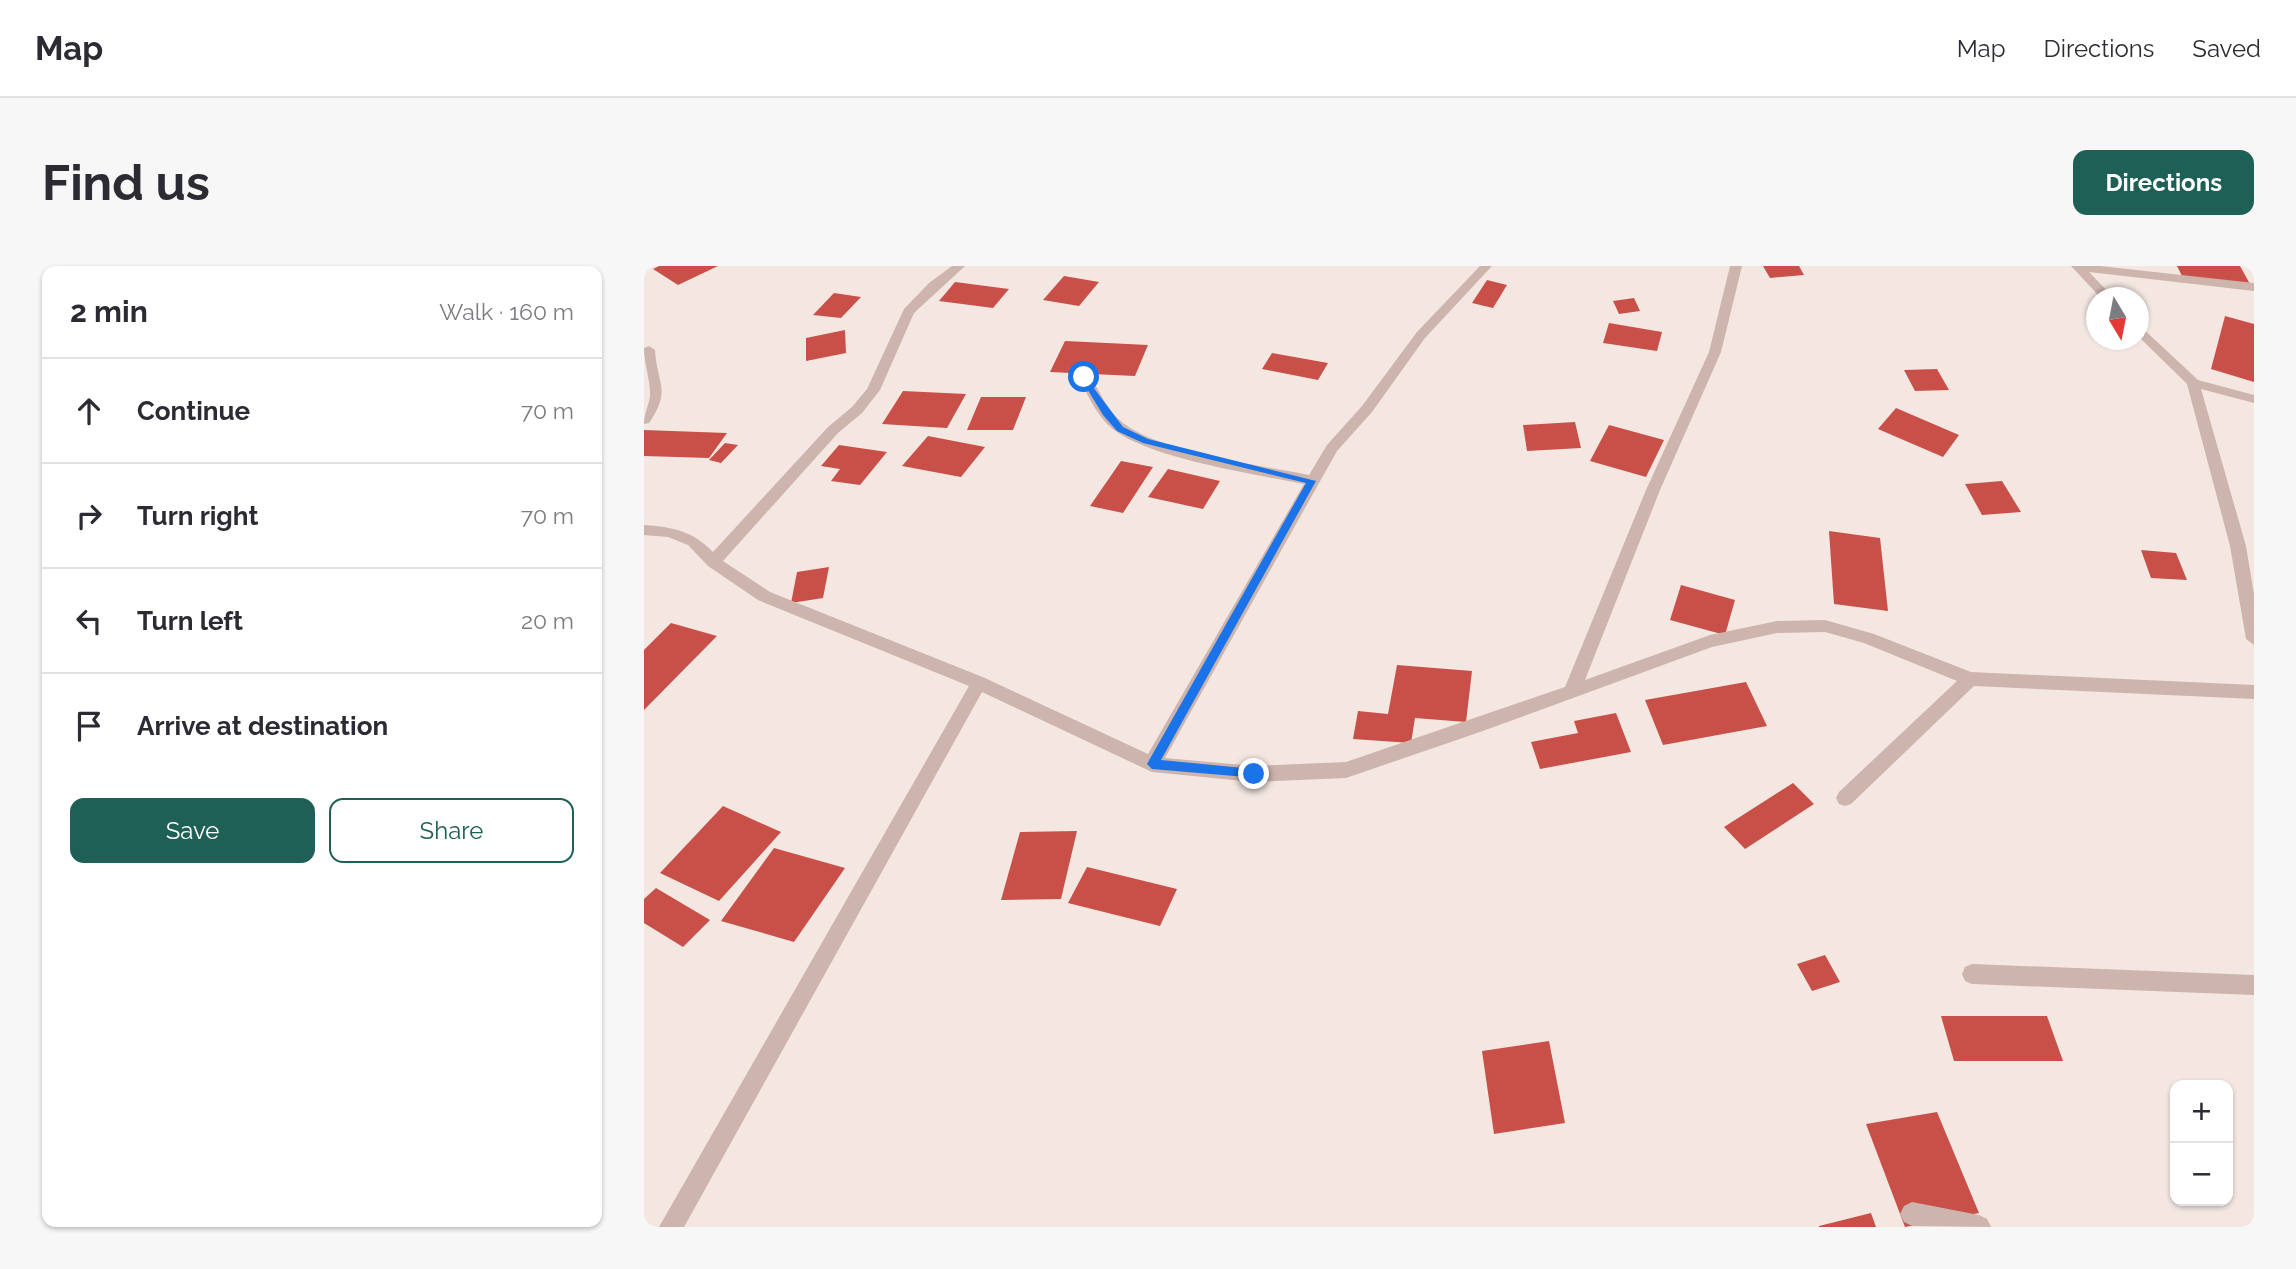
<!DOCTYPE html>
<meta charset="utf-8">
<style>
body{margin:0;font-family:Raleway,sans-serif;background:#f7f7f7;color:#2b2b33}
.controls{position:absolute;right:21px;bottom:21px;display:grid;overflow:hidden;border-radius:14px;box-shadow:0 2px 5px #0004}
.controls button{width:63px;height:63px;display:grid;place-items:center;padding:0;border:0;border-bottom:2px solid #e1e1e2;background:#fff;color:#2b2b33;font:35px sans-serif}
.compass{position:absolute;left:1442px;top:21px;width:63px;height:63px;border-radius:50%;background:#fff;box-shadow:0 2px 5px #0004;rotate:170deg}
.stop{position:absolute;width:21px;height:21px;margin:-16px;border:5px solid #1a73e8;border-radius:50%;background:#fff}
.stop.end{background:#1a73e8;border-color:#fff;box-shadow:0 2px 7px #0008}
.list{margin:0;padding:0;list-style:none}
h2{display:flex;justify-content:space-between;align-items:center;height:91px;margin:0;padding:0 28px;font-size:30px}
h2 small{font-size:23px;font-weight:400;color:#7c7c81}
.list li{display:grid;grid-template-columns:46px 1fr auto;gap:21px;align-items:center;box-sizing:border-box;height:105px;padding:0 28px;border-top:2px solid #e1e1e2}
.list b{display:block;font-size:26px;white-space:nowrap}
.list em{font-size:23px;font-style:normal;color:#7c7c81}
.actions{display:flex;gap:14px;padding:21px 28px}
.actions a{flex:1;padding:16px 0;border:2px solid #1e5f56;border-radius:14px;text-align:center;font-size:24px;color:#1e5f56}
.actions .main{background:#1e5f56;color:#fff}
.icon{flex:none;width:38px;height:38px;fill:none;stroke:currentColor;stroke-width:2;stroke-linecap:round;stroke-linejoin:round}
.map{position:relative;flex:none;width:1610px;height:961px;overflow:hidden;border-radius:14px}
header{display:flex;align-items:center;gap:42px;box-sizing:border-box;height:98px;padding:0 35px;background:#fff;border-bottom:2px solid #e1e1e2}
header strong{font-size:33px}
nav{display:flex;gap:38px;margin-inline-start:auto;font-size:24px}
.intro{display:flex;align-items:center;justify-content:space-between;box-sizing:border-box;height:168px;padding:0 42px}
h1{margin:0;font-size:49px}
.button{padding:18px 32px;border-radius:14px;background:#1e5f56;color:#fff;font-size:24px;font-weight:700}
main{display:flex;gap:42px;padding:0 42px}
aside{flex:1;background:#fff;border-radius:14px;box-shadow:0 2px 5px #0004}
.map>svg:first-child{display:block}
</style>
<header>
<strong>Map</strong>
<nav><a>Map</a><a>Directions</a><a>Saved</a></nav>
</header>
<div class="intro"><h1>Find us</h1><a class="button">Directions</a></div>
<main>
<aside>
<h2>2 min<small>Walk · 160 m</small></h2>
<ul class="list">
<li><svg class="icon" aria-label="ahead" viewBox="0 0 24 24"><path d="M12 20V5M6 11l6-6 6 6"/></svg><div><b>Continue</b></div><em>70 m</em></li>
<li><svg class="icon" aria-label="right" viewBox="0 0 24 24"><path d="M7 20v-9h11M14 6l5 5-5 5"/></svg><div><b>Turn right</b></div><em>70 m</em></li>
<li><svg class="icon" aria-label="left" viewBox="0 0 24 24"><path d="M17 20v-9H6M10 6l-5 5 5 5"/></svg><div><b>Turn left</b></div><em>20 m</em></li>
<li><svg class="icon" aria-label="arrive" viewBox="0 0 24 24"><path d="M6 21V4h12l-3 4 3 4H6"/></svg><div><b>Arrive at destination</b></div></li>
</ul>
<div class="actions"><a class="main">Save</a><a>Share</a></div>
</aside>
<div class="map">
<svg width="1610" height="961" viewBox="0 0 1610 961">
<rect width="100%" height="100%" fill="#f4e7e1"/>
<g fill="#c94f49">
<path d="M15,0H74L34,19L9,3Z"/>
<path d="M1119,0H1155L1160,9L1126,12Z"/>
<path d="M1533,0H1596L1606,18L1540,14Z"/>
<path d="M420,10L455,16L435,40L399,34Z"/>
<path d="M843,14L863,19L849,42L828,37Z"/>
<path d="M311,16L365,23L349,42L295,35Z"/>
<path d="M190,27L217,31L197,52L169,49Z"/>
<path d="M990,32L996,45L975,48L969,35Z"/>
<path d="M1581,50L1610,58V116L1567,103Z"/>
<path d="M965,57L1018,66L1013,85L959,77Z"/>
<path d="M201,64L202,87L162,95V72Z"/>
<path d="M421,75L504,79L491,110L406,106Z"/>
<path d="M628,87L684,97L674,114L618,103Z"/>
<path d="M1293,103L1305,124L1271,125L1260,104Z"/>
<path d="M259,125L322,128L303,162L238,158Z"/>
<path d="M337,131H382L369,164H323Z"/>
<path d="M1252,142L1315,169L1299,191L1234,163Z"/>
<path d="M931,156L937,182L883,185L879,159Z"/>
<path d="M965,159L1020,174L1002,211L946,195Z"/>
<path d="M0,164L83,167L65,192L0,190Z"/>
<path d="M284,170L341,181L317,211L258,200Z"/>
<path d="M81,177L94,179L77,197L65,194Z"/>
<path d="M195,179L243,186L216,219L187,215L196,203L177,200Z"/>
<path d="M477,195L509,201L479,247L446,240Z"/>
<path d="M524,203L576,215L559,243L504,231Z"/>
<path d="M1358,215L1377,246L1338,249L1321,218Z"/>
<path d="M1185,265L1236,272L1244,345L1190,338Z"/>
<path d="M1497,284L1532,287L1543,314L1507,312Z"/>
<path d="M185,301L179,332L147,337L153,306Z"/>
<path d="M1037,319L1091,334L1081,369L1026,354Z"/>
<path d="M27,357L73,370L0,444V384Z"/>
<path d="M753,399L828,405L822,456L771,452L767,477L709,473L714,445L744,448Z"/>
<path d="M1102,416L1123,460L1019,479L1001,434Z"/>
<path d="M972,447L987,486L896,503L887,476L934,467L930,455Z"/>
<path d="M1149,517L1170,538L1101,583L1080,561Z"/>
<path d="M79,540L137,566L75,635L16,607Z"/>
<path d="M433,565L417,633L357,634L376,566Z"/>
<path d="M130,582L201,602L150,676L77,655Z"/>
<path d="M443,601L533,623L516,660L424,637Z"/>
<path d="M12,622L66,654L39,681L0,657V633Z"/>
<path d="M1181,689L1196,716L1168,725L1153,698Z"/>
<path d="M1297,750H1403L1419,795H1310Z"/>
<path d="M905,775L921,857L850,868L838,785Z"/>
<path d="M1293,846L1335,947L1261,961L1222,858Z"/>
<path d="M1227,947L1232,961H1175V960Z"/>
</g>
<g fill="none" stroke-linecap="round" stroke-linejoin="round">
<g fill="#cdb4ac" fill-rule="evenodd">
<path d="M308,0H321L270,47L236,124L218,147L194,167L79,295L126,326L341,412L504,488L660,218C611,208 508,193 470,164C453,151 444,129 434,111L435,108H445C455,124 463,145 479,157C518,187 616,199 665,209L683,179L718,140L773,66L836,0H848L781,72L728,146L693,185L521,492L610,500L702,496L921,421L1002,224L1065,86L1086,0H1098L1077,86L1016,224L941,414L1066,369L1133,355L1181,354L1230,368L1327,406L1610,419V433L1330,420L1207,538L1201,540L1195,538L1192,532L1195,526L1313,415L1220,377L1181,366L1133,367L1068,381L836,466L702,512L610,516L508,506L338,426L40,961H15L325,420L114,334L64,300L44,279L24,271L0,269V259C29,261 49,265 69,286L184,161L208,141L223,123L260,43L285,17Z"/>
<path d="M1427,0H1456L1610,17V25L1445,6L1470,32H1457Z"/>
<path d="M1494,58L1554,114L1610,129V137L1557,123L1602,280L1610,328V379L1602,373L1586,280L1543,118L1494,70Z"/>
<path d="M5,80L11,84C13,119 28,124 5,157L0,158C0,147 5,140 6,130C7,116 0,98 0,82Z"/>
<path d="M1328,698L1610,709V729L1328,718L1321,715L1318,708L1321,701Z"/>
<path d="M1268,936L1335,949L1343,953L1347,961L1268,960L1260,956L1256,948L1260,940Z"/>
</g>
</g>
<path fill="#1a73e8" d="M440,109L479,161L504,173L672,215L517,494L610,503L616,508L614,512L508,503L503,498L662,217L499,177L473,165L459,149L436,111Z"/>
</svg>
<div class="controls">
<button>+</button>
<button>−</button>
</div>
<svg class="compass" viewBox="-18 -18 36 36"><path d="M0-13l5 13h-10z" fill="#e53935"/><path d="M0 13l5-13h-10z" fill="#7c7c81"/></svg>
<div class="stop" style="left:440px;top:111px"></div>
<div class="stop end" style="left:610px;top:508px"></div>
</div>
</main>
